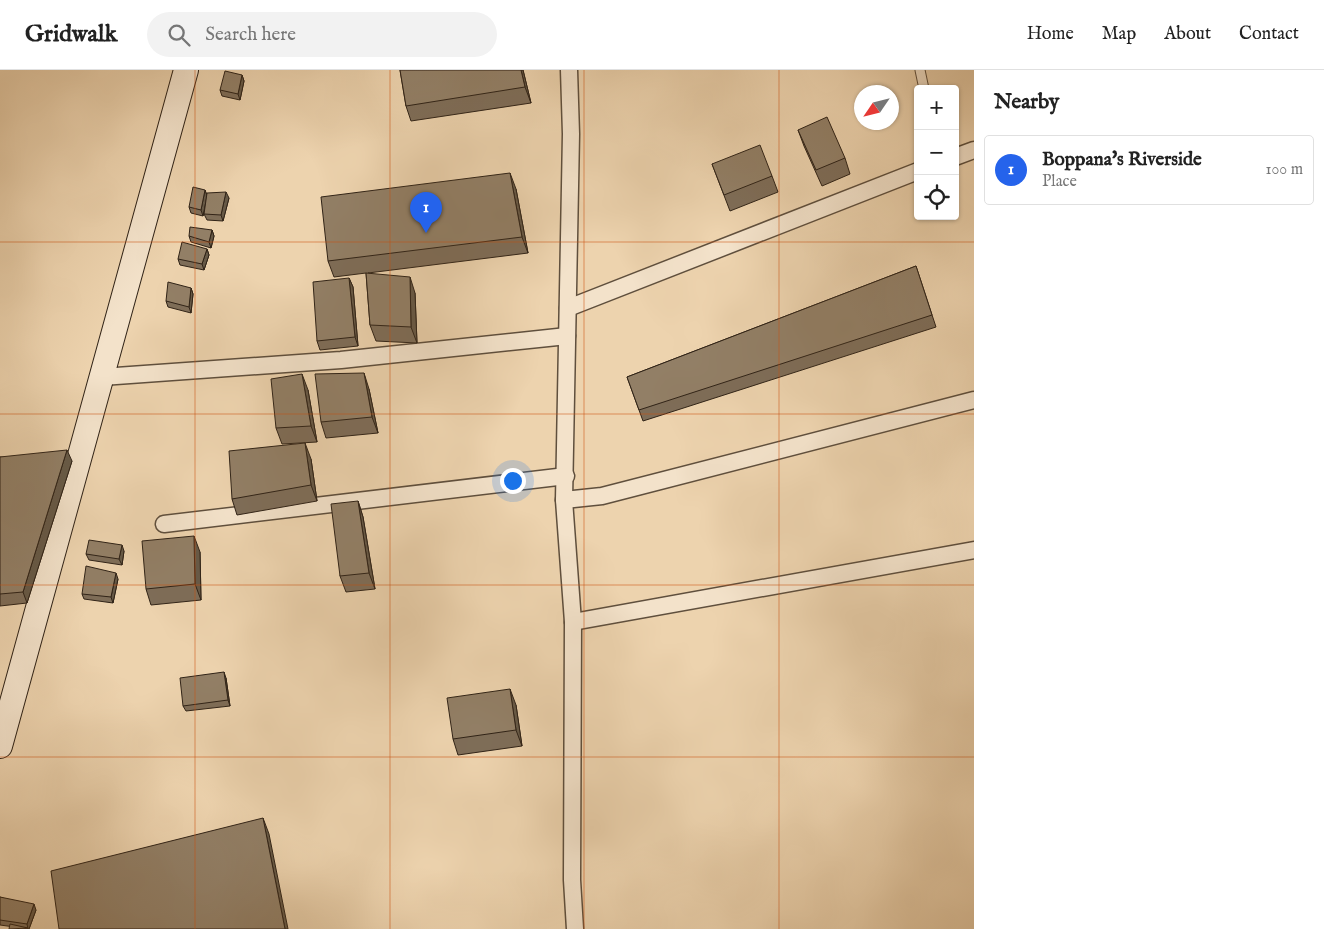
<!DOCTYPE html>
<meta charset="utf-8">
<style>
body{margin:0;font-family:"IM FELL English",serif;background:#f2f2f2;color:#222}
.controls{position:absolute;right:15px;top:15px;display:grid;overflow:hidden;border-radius:5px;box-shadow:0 1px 4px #0004}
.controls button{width:45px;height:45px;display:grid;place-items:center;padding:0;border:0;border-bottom:1px solid #e0e0e0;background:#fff;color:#222;font:25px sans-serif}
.compass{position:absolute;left:854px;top:15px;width:45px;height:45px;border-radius:50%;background:#fff;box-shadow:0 1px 4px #0004;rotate:235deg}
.you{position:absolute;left:512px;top:410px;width:18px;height:18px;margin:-12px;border:4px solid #fff;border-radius:50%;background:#1a73e8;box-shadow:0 0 0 8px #1a73e833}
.badge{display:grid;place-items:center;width:32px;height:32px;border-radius:50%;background:#2563eb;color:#fff;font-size:16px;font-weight:700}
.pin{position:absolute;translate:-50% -41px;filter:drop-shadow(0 1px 2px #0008)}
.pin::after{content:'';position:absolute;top:26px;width:18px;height:15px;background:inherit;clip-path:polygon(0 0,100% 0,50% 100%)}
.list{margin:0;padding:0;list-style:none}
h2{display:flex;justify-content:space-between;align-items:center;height:65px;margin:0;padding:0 20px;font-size:21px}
h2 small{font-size:16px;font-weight:400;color:#767676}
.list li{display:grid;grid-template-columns:32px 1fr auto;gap:15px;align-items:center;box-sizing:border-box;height:70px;margin:0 10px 10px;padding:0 10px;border:1px solid #e0e0e0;border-radius:5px}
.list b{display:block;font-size:19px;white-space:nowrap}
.list p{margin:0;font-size:16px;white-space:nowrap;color:#767676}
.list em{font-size:16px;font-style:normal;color:#767676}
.icon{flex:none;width:28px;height:28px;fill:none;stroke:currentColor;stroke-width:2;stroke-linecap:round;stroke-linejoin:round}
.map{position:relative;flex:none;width:974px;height:859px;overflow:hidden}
header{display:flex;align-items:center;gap:30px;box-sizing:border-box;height:70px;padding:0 25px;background:#fff;border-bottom:1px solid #e0e0e0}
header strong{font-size:24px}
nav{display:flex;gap:28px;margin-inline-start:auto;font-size:18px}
.search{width:350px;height:45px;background:#f2f2f2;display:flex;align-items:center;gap:12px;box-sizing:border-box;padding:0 18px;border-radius:28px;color:#767676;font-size:19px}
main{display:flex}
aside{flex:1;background:#fff}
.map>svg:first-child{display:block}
</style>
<header>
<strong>Gridwalk</strong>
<div class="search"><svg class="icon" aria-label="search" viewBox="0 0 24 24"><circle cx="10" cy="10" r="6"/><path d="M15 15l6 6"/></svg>Search here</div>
<nav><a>Home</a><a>Map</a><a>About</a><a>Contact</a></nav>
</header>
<main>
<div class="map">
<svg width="974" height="859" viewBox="0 0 974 859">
<rect width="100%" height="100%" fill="#edd3ae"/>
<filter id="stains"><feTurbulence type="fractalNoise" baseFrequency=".004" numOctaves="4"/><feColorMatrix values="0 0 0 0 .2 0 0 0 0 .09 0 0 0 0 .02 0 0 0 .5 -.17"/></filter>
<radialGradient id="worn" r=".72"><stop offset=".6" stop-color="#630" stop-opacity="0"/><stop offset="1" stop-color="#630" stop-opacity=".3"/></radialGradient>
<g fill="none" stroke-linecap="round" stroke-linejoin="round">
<defs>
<path id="lane" d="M920,0L924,19"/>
<g id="street">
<path d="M569,0L571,64L564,430L573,552L572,810L575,859"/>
<path d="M955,87L974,80"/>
<path d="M568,238L918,101"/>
<path d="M102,307L341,290L567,266"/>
<path d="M564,430L602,426L974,330"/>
<path d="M164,454L566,406"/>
<path d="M573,552L974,480"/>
</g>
<path id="secondary" d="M0,676L186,0"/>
</defs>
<use href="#lane" stroke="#5f4f3d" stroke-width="11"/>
<use href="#street" stroke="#5f4f3d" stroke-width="19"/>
<use href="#secondary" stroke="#302317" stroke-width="26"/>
<use href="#lane" stroke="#f3e2ca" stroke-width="9"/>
<use href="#street" stroke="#f3e2ca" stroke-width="16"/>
<use href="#secondary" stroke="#f3e2ca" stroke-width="24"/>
</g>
<g fill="#7e6d58" stroke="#302317">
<path d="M400,0H523L531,33L411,51L406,36Z"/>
<path d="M242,5L244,11L240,30L222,26L220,20Z"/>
<path d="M798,60L845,88L850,104L822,116L804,76Z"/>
<path d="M712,94L772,106L778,122L730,141Z"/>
<path d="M516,119L528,183L368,203L415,223L417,273L376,271L370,255L366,203L334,207L328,191Z"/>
<path d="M205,120L207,125L229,128L223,151L207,150L204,144L206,131L203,146L191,143L189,137Z"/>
<path d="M212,160L214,166L211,178L191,172L189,166Z"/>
<path d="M207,179L209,185L204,200L180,195L178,189Z"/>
<path d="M916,196L936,257L643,351L627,307Z"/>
<path d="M349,208L353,217L358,276L320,280L317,271Z"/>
<path d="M191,218L193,224L191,243L168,237L166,231Z"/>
<path d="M369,319L378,363L326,368L321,352Z"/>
<path d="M308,320L317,372L282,374L276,358Z"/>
<path d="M0,387L72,391L27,533L0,536Z"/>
<path d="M311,389L317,431L237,445L232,429Z"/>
<path d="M358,431L363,447L375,519L346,522L340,506Z"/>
<path d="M124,481L122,495L89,490L86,484Z"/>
<path d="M200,482L201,530L151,535L146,519Z"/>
<path d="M118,509L113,533L84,529L82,524Z"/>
<path d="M226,608L230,636L186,641L183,636Z"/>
<path d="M516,635L522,676L458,685L453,669Z"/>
<path d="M0,827L36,840L29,859L0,855Z"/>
</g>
<g fill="#665947" stroke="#302317">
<path d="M521,0H523L531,33L525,17Z"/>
<path d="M242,5L244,11L240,30L238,24Z"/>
<path d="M510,103L516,119L528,183L522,167Z"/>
<path d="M205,120L207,126L203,146L201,140Z"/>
<path d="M226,122L229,128L223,151L221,145Z"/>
<path d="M212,160L214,166L211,178L209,172Z"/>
<path d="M207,179L209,185L204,200L202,194Z"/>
<path d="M410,207L415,223L417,273L411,257Z"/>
<path d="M349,208L353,217L358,276L355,267Z"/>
<path d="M191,218L193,224L191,243L189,237Z"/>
<path d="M364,303L369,319L378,363L372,347Z"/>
<path d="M302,304L308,320L317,372L311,356Z"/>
<path d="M305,373L311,389L317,431L311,415Z"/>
<path d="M67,380L72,391L27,533L23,522Z"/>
<path d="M358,431L363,447L375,519L369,503Z"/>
<path d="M194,466L200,482L201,530L195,514Z"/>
<path d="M122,475L124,481L122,495L119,489Z"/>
<path d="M116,503L118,509L113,533L111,527Z"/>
<path d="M224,602L226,608L230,636L228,630Z"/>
<path d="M510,619L516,635L522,676L516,660Z"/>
<path d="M263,748L269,764L288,859H285Z"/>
<path d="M34,834L36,840L29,859H28L27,854Z"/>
</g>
<g fill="#927f66" stroke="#302317">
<path d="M400,0H521L525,17L406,36Z"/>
<path d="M225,1L242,5L238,24L220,20Z"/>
<path d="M827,47L845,88L816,100L798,60Z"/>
<path d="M760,75L772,106L724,125L712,94Z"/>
<path d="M510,103L522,167L328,191L321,127Z"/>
<path d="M193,117L205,120L201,140L189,137Z"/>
<path d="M226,122L221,145L204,144L207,123Z"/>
<path d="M190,157L212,160L209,172L189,166Z"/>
<path d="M182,172L207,179L202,194L178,189Z"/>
<path d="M916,196L932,245L639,340L627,307Z"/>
<path d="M366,203L410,207L411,257L370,255Z"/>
<path d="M349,208L355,267L317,271L313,212Z"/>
<path d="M168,212L191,218L189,237L166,231Z"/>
<path d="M364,303L372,347L321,352L315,304Z"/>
<path d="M302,304L311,356L276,358L271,309Z"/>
<path d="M305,373L311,415L232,429L229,381Z"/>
<path d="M67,380L23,522L0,524V387Z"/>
<path d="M358,431L369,503L340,506L331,434Z"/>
<path d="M194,466L195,514L146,519L142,471Z"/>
<path d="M89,470L122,475L119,489L86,484Z"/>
<path d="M86,496L116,503L111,527L82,524Z"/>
<path d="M224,602L228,630L183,636L180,608Z"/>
<path d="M510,619L516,660L453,669L447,628Z"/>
<path d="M263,748L285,859H59L51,801Z"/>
<path d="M0,827L34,834L27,854L0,850Z"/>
<path d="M10,854L28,858L9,859Z"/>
</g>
<path fill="none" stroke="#cc510e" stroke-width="1" stroke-opacity="0.55" d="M195,0V859M390,0V859M584,0V859M779,0V859M0,172H974M0,344H974M0,515H974M0,687H974"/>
<rect width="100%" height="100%" filter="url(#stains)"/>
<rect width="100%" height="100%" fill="url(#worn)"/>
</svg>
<div class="controls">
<button>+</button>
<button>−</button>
<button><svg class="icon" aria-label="locate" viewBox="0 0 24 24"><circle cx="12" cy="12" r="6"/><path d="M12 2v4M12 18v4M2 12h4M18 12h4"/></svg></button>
</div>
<svg class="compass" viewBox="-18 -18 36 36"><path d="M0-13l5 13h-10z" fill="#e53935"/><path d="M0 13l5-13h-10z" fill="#767676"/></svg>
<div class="you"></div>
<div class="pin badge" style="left:426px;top:163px">1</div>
</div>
<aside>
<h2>Nearby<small></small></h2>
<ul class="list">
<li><span class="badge">1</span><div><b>Boppana's Riverside</b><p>Place</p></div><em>100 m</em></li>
</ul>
</aside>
</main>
